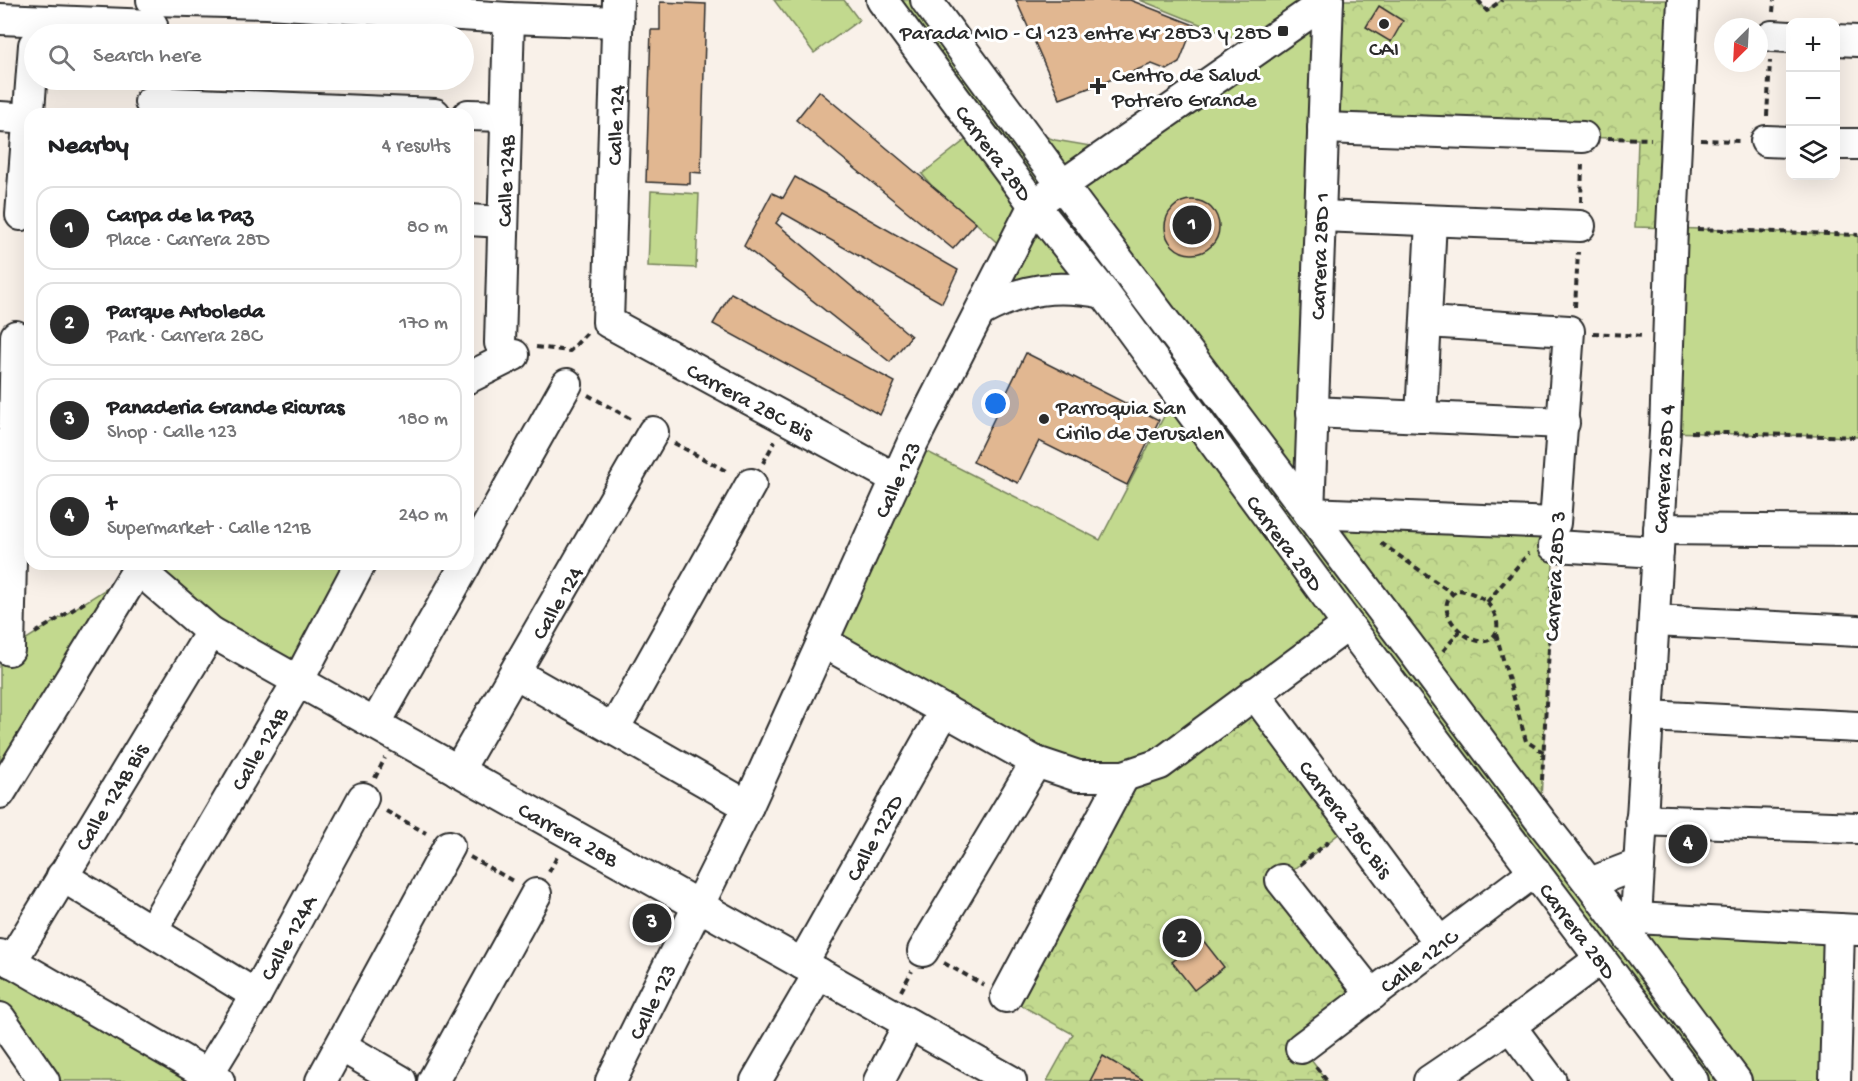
<!DOCTYPE html>
<meta charset="utf-8">
<style>
body{margin:0;font-family:"Gochi Hand",sans-serif;background:#f2f2f2;color:#202124}
.controls{position:absolute;right:18px;top:18px;display:grid;overflow:hidden;border-radius:12px;box-shadow:0 6px 24px #0002}
.controls button{width:54px;height:54px;display:grid;place-items:center;padding:0;border:0;border-bottom:2px solid #e0e0e0;background:#fff;color:#202124;font:30px sans-serif}
.compass{position:absolute;left:1714px;top:18px;width:54px;height:54px;border-radius:50%;background:#fff;box-shadow:0 6px 24px #0002;rotate:204deg}
.you{position:absolute;left:996px;top:404px;width:21px;height:21px;margin:-15px;border:4px solid #fff;border-radius:50%;background:#1a73e8;box-shadow:0 0 0 9px #1a73e833}
.badge{display:grid;place-items:center;width:39px;height:39px;border-radius:50%;background:#2b2b2b;color:#fff;font-size:20px;font-weight:700}
.pin{position:absolute;translate:-50% -50%;border:3px solid #fff;box-shadow:0 2px 6px #0006}
.list{margin:0;padding:0;list-style:none}
h2{display:flex;justify-content:space-between;align-items:center;height:78px;margin:0;padding:0 24px;font-size:26px}
h2 small{font-size:20px;font-weight:400;color:#757577}
.list li{display:grid;grid-template-columns:39px 1fr auto;gap:18px;align-items:center;box-sizing:border-box;height:84px;margin:0 12px 12px;padding:0 12px;border:2px solid #e0e0e0;border-radius:18px}
.list b{display:block;font-size:22px;white-space:nowrap}
.list p{margin:0;font-size:20px;white-space:nowrap;color:#757577}
.list em{font-size:20px;font-style:normal;color:#757577}
.icon{flex:none;width:33px;height:33px;fill:none;stroke:currentColor;stroke-width:2;stroke-linecap:round;stroke-linejoin:round}
.map{position:relative;flex:none;width:1858px;height:1081px;overflow:hidden}
.search{position:absolute;background:#fff;box-shadow:0 6px 24px #0002;left:24px;top:24px;width:450px;height:66px;display:flex;align-items:center;gap:15px;box-sizing:border-box;padding:0 21px;border-radius:33px;color:#757577;font-size:22px}
.panel{position:absolute;background:#fff;box-shadow:0 6px 24px #0002;left:24px;top:108px;width:450px;height:462px;border-radius:18px}
.map>svg:first-child{display:block}
</style>
<div class="map">
<svg width="1858" height="1081" viewBox="0 0 1858 1081">
<defs>
<pattern id="forest-crowns" width="20" height="18" patternUnits="userSpaceOnUse" patternTransform="scale(1.5)"><rect width="20" height="18" fill="#c2d98e"/><path d="M2 6a3 3 0 1 1 6 0M12 15a3 3 0 1 1 6 0" fill="none" stroke="#a7ba7b"/></pattern>
</defs>
<rect width="100%" height="100%" fill="#f9f1e9"/>
<filter id="ink" filterUnits="userSpaceOnUse"><feTurbulence type="fractalNoise" baseFrequency=".0167" numOctaves="2"/><feDisplacementMap in="SourceGraphic" scale="12" xChannelSelector="R" yChannelSelector="G"/><feConvolveMatrix kernelMatrix="1 2 1 2 8 2 1 2 1" color-interpolation-filters="sRGB"/></filter>
<g filter="url(#ink)">
<g fill="#c2d98e" stroke="#76825c" stroke-width="1.5">
<path d="M774,0H844L859,20L814,53Z"/>
<path d="M882,0H926L1036,133L1055,140L1096,147L1259,48L1140,0H1328L1309,513L1540,820L1636,918L1839,929L1835,1081H1693L1348,625L1160,764L1078,776L823,642L912,444L1100,540L1176,393L1104,293L1003,299L1009,254L976,223L931,185L922,174L978,130Z"/>
<path d="M651,191L699,194L696,268L648,266Z"/>
<path d="M1672,228L1858,235V437L1665,432Z"/>
<path d="M137,564H360L298,681L138,569L0,793V649L9,650L138,569Z"/>
<path d="M0,955L219,1081H44L0,1018Z"/>
</g>
<g fill="url(#forest-crowns)" stroke="#76825c" stroke-width="1.5">
<path d="M1328,0H1478L1487,11L1502,0H1683L1672,228L1635,227L1638,139L1323,128Z"/>
<path d="M1309,513L1555,523L1540,820Z"/>
<path d="M1254,693L1351,824L1281,880L1372,995L1302,1048L1327,1081H1047L1073,1034L1006,997L1124,776Z"/>
</g>
<g fill="#e1b791" stroke="#2b2b2b" stroke-width="1.5">
<path d="M1016,0H1130L1194,25L1179,63L1167,70L1152,64L1060,99Z"/>
<path d="M660,2L706,4L701,173L690,172V184L646,182L651,30H660Z"/>
<path d="M1379,6L1403,21L1391,42L1366,27Z"/>
<path d="M819,91L976,223L953,249L796,120Z"/>
<path d="M795,177L958,270L942,303L783,213L776,223L911,336L890,362L744,246L772,193L783,198Z"/>
<circle cx="1192" cy="227" r="27"/>
<path d="M731,293L895,382L880,415L713,324Z"/>
<path d="M1026,353L1159,420L1127,485L1039,441L1018,483L973,462Z"/>
<path d="M1202,939L1224,967L1194,990L1172,962Z"/>
<path d="M1103,1056L1145,1081H1090Z"/>
</g>
<g fill="none" stroke-linecap="round" stroke-linejoin="round">
<defs>
<g id="minor">
<path d="M152,0L267,3L509,18L618,22"/>
<path d="M618,0L608,322L895,478"/>
<path d="M882,0L1034,205L1104,293L1348,625L1693,1081"/>
<path d="M926,0L1062,185L1540,820C1608,905 1671,994 1736,1081"/>
<path d="M0,19L152,25"/>
<path d="M1772,36L1790,37"/>
<path d="M1836,40L1858,41"/>
<path d="M150,102L435,114"/>
<path d="M468,115L506,116"/>
<path d="M0,117L29,119"/>
<path d="M1323,128L1583,137"/>
<path d="M1766,141L1790,142"/>
<path d="M1836,144H1858"/>
<path d="M21,215L34,45"/>
<path d="M1320,216L1580,226"/>
<path d="M468,220L503,222"/>
<path d="M981,311C1024,288 1056,284 1104,293"/>
<path d="M500,343L509,18"/>
<path d="M468,378L514,355"/>
<path d="M1312,412L1564,423"/>
<path d="M1421,417L1431,221"/>
<path d="M1309,513L1555,523L1569,331L1427,322"/>
<path d="M1309,513L1328,0"/>
<path d="M1659,529L1858,531"/>
<path d="M1554,546L1658,552"/>
<path d="M468,560L567,384"/>
<path d="M138,569L211,632L1011,1081"/>
<path d="M1654,621L1858,631"/>
<path d="M823,642L1036,762L1078,776H1124L1160,764L1348,625"/>
<path d="M9,650L16,336"/>
<path d="M515,673L748,806"/>
<path d="M1254,693L1440,943"/>
<path d="M1648,716L1858,727"/>
<path d="M375,724L466,564"/>
<path d="M614,729L751,484"/>
<path d="M458,771L653,432"/>
<path d="M0,793L138,569"/>
<path d="M1641,820L1858,828"/>
<path d="M62,876L256,995"/>
<path d="M1281,880L1372,995"/>
<path d="M1590,883L1639,864"/>
<path d="M1636,918L1858,930"/>
<path d="M152,930L298,681L360,564"/>
<path d="M1628,937L1636,918L1665,432L1672,228L1683,0"/>
<path d="M923,951L1036,762"/>
<path d="M0,955L219,1081"/>
<path d="M11,962L211,632"/>
<path d="M802,964L945,710"/>
<path d="M1006,997L1124,776"/>
<path d="M0,1018L44,1081"/>
<path d="M1510,1026L1551,1081"/>
<path d="M341,1046L401,1081"/>
<path d="M1301,1048L1535,871"/>
<path d="M208,1074L256,995L363,798"/>
<path d="M321,1081L449,846"/>
<path d="M433,1081L536,894"/>
<path d="M611,1081L748,806L912,444L1034,205L1328,0"/>
<path d="M756,1081L819,973"/>
<path d="M879,1081L909,1024"/>
<path d="M1429,1081L1510,1026L1600,959"/>
<path d="M1835,1081L1839,929"/>
</g>
</defs>
<use href="#minor" stroke="#2b2b2b" stroke-width="34"/>
<g stroke="#2b2b2b" stroke-width="4" stroke-dasharray="6 4.5" stroke-linecap="butt">
<path d="M1478,0L1487,11L1502,0"/>
<path d="M1773,12L1774,0"/>
<path d="M1767,116L1770,61"/>
<path d="M1608,138L1651,139"/>
<path d="M1701,140L1741,141"/>
<path d="M1581,202L1582,162"/>
<path d="M1697,229L1858,235"/>
<path d="M1575,307L1578,252"/>
<path d="M1593,333L1643,336"/>
<path d="M536,347L570,351L587,333"/>
<path d="M588,395L631,419"/>
<path d="M1691,432L1858,437"/>
<path d="M674,443L728,472"/>
<path d="M763,463L775,441"/>
<path d="M1381,543L1452,593"/>
<path d="M1459,590C1468,591 1477,595 1484,600C1495,609 1505,631 1489,640C1469,650 1425,605 1459,590Z"/>
<path d="M1487,602L1529,553"/>
<path d="M35,633L87,601"/>
<path d="M1496,634L1526,741L1543,752"/>
<path d="M1443,651L1460,631"/>
<path d="M375,778L385,758"/>
<path d="M1542,780L1553,572"/>
<path d="M386,811L426,833"/>
<path d="M470,857L513,881"/>
<path d="M1300,865L1332,839"/>
<path d="M549,872L558,855"/>
<path d="M944,963L984,985"/>
<path d="M901,991L912,971"/>
<path d="M1316,1067L1327,1081"/>
</g>
<use href="#minor" stroke="#fff" stroke-width="30"/>
</g>
</g>
<g fill="#2b2b2b" stroke="#fff" stroke-width="2">
<circle cx="1384" cy="24" r="6"/>
<rect x="1277" y="25" width="12" height="12" rx="3"/>
<path d="M1095 77h6v6h6v6h-6v6h-6v-6h-6v-6h6z"/>
<circle cx="1044" cy="419" r="6"/>
</g>
<g text-anchor="middle" stroke-width="6" stroke-linejoin="round" paint-order="stroke">
<g font-size="22" fill="#2b2b2b" stroke="#fff" text-anchor="start">
<text x="1271" y="39" text-anchor="end">Parada MIO - Cl 123 entre Kr 28D3 y 28D</text>
<text x="1384" y="55" text-anchor="middle">CAI</text>
<text x="1112" y="81">Centro de Salud<tspan x="1112" dy="25">Potrero Grande</tspan></text>
<text x="1056" y="414">Parroquia San<tspan x="1056" dy="25">Cirilo de Jerusalen</tspan></text>
</g>
<g font-size="22" fill="#2b2b2b" stroke="#fff">
<text transform="translate(614 125) rotate(-88)" y="8">Calle 124</text>
<text transform="translate(995 152) rotate(53)" y="8">Carrera 28D</text>
<text transform="translate(504 181) rotate(-88)" y="8">Calle 124B</text>
<text transform="translate(1318 256) rotate(-88)" y="8">Carrera 28D 1</text>
<text transform="translate(751 400) rotate(28)" y="8">Carrera 28C Bis</text>
<text transform="translate(1662 469) rotate(-87)" y="8">Carrera 28D 4</text>
<text transform="translate(896 479) rotate(-65)" y="8">Calle 123</text>
<text transform="translate(1286 542) rotate(53)" y="8">Carrera 28D</text>
<text transform="translate(1553 576) rotate(-87)" y="8">Carrera 28D 3</text>
<text transform="translate(556 602) rotate(-60)" y="8">Calle 124</text>
<text transform="translate(258 748) rotate(-60)" y="8">Calle 124B</text>
<text transform="translate(110 796) rotate(-59)" y="8">Calle 124B Bis</text>
<text transform="translate(1347 818) rotate(53)" y="8">Carrera 28C Bis</text>
<text transform="translate(569 833) rotate(29)" y="8">Carrera 28B</text>
<text transform="translate(873 837) rotate(-61)" y="8">Calle 122D</text>
<text transform="translate(1579 930) rotate(53)" y="8">Carrera 28D</text>
<text transform="translate(287 937) rotate(-61)" y="8">Calle 124A</text>
<text transform="translate(1418 960) rotate(-37)" y="8">Calle 121C</text>
<text transform="translate(651 1001) rotate(-64)" y="8">Calle 123</text>
</g>
</g>
</svg>
<div class="controls">
<button>+</button>
<button>−</button>
<button><svg class="icon" aria-label="layers" viewBox="0 0 24 24"><path d="M12 4l9 5-9 5-9-5zM3 14l9 5 9-5"/></svg></button>
</div>
<svg class="compass" viewBox="-18 -18 36 36"><path d="M0-13l5 13h-10z" fill="#e53935"/><path d="M0 13l5-13h-10z" fill="#757577"/></svg>
<div class="you"></div>
<div class="pin badge" style="left:1192px;top:225px">1</div>
<div class="pin badge" style="left:1182px;top:938px">2</div>
<div class="pin badge" style="left:652px;top:923px">3</div>
<div class="pin badge" style="left:1688px;top:844px">4</div>
<div class="search"><svg class="icon" aria-label="search" viewBox="0 0 24 24"><circle cx="10" cy="10" r="6"/><path d="M15 15l6 6"/></svg>Search here</div>
<section class="panel">
<h2>Nearby<small>4 results</small></h2>
<ul class="list">
<li><span class="badge">1</span><div><b>Carpa de la Paz</b><p>Place · Carrera 28D</p></div><em>80 m</em></li>
<li><span class="badge">2</span><div><b>Parque Arboleda</b><p>Park · Carrera 28C</p></div><em>170 m</em></li>
<li><span class="badge">3</span><div><b>Panaderia Grande Ricuras</b><p>Shop · Calle 123</p></div><em>180 m</em></li>
<li><span class="badge">4</span><div><b>t</b><p>Supermarket · Calle 121B</p></div><em>240 m</em></li>
</ul>
</section>
</div>
